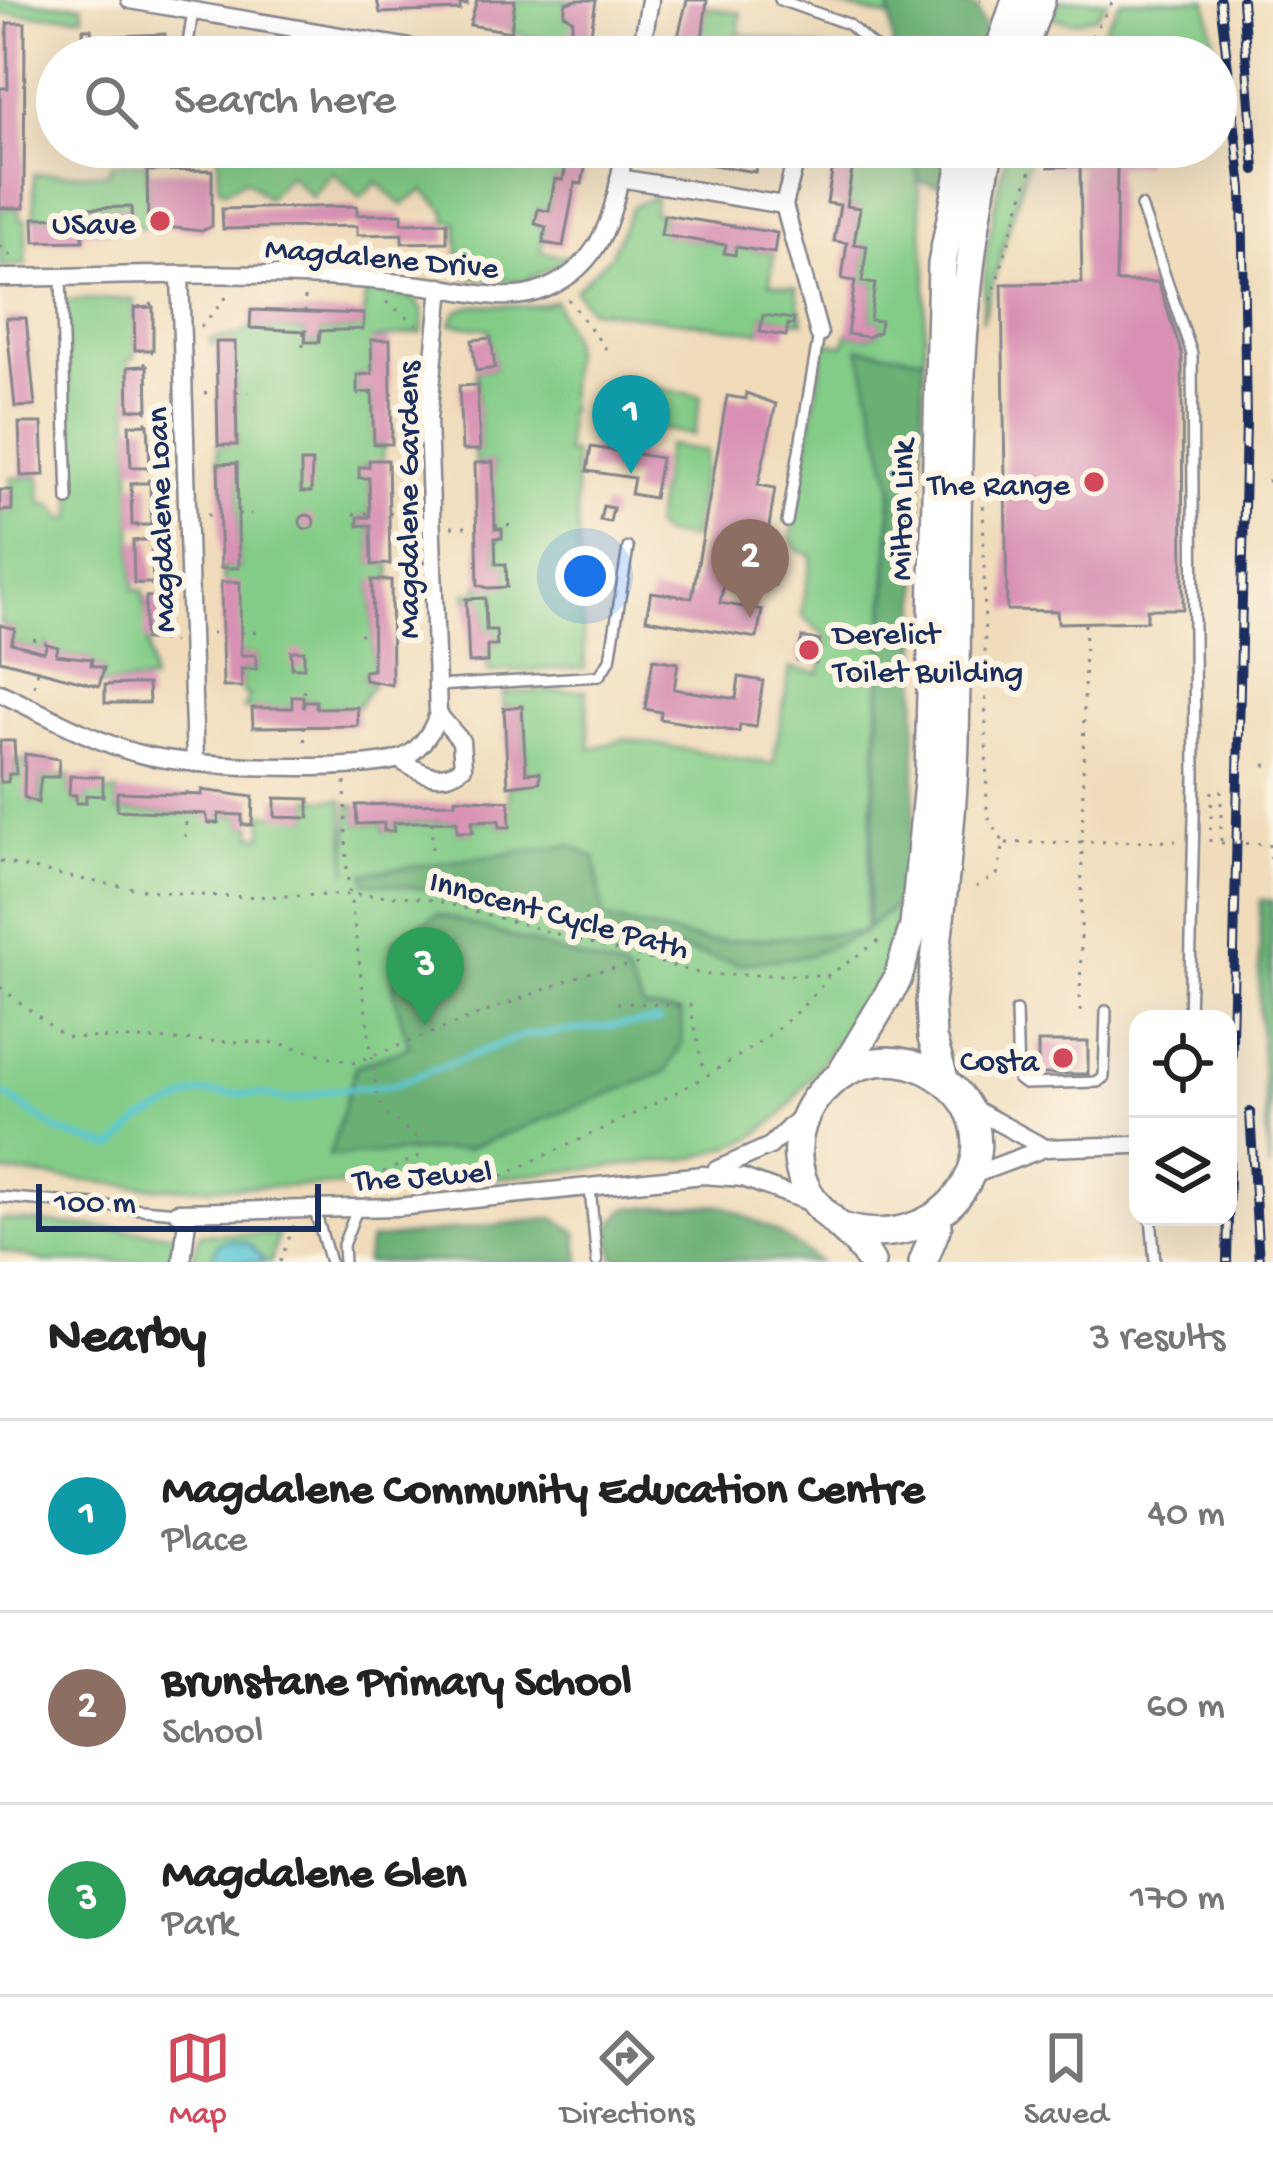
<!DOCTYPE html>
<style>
body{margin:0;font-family:"Gochi Hand",sans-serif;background:#f6f6f6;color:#222}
.controls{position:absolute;right:36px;bottom:36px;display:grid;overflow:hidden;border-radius:24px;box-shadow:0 12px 48px #0002}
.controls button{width:108px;height:108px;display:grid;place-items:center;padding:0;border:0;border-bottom:3px solid #e0e0e0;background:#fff;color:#222;font:60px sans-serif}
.scale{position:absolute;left:36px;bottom:30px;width:285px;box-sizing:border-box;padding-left:12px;border:6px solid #1b2f5e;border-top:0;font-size:33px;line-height:42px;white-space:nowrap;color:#1b2f5e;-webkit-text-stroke:9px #fcf5e5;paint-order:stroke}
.you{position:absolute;left:585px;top:576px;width:42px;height:42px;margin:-30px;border:9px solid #fff;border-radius:50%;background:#1a73e8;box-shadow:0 0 0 18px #1a73e833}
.badge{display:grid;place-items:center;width:78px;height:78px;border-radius:50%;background:#d1495b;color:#fff;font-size:39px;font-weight:700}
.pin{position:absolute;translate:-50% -99px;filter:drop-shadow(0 3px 6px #0008)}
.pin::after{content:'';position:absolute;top:63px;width:42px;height:36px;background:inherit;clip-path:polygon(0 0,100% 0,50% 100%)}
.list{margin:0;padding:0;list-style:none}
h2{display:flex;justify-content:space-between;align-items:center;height:156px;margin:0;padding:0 48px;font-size:51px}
h2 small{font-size:39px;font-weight:400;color:#767676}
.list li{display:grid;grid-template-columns:78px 1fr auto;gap:36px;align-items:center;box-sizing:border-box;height:192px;padding:0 48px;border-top:3px solid #e0e0e0}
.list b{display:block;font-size:45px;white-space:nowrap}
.list p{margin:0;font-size:39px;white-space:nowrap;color:#767676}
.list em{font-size:39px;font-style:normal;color:#767676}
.icon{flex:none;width:66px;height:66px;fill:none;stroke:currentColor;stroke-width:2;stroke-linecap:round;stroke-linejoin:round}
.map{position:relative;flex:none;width:1273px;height:1262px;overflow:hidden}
.search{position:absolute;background:#fff;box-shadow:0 12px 48px #0002;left:36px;right:36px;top:36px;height:132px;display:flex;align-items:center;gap:30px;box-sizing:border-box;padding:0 42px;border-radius:66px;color:#767676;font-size:45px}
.sheet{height:732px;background:#fff}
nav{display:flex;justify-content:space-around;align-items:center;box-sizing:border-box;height:168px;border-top:3px solid #e0e0e0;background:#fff;font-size:33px;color:#767676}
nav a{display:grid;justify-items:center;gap:6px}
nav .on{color:#d1495b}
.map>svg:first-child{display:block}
</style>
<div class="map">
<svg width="1273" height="1262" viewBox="0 0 1273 1262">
<rect width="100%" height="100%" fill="#fcf5e5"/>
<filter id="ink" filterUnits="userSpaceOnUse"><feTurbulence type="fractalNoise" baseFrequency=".00833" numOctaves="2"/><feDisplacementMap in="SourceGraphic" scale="24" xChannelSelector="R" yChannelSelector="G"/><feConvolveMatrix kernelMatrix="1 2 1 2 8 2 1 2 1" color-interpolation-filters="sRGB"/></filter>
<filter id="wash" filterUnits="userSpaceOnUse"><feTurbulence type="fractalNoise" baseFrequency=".004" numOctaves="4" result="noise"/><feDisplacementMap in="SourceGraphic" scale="48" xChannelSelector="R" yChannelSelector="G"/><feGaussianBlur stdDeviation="2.7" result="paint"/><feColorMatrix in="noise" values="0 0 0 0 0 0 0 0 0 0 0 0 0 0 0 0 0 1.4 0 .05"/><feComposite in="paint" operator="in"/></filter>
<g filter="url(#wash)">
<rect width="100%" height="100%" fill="#f0dcbb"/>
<g fill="#83cc87" stroke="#4f7e72" stroke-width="3">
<path d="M0,0L82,5L83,16L0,14Z"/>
<path d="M515,0H577L566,3L564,13L573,20L588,51L511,32Z"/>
<path d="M813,0H889L891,18Z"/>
<path d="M1059,0H1107L1097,16L1072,22L1053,18Z"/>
<path d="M1121,0H1207L1216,57H1184L1178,37L1090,52Z"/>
<path d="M706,7L741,13L738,33L868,57H734L735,51L727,50L725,57L695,52L697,39H702Z"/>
<path d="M182,33L179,57H101L165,52V34Z"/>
<path d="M218,147H569L563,180H555L549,211L538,209L535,224L546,227L541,252L572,258L523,281L460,276L457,222H447L446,212L424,190L402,205L377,182L360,198L333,172L312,197L289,175L267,198L245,179L225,191L219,187Z"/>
<path d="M856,147H893L897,159L916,162L926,273L924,358L860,348L892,481L865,931L902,901L880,983L783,1114L751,1139L695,1158L468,1181L336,1186L156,1188L0,1172V782L16,774V760L25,761L32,803L41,800V777L70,776L69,794L76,795V803H86V795L117,792V811L206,814L208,818L242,815V825H252L253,836H263V813L309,817V799L343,800L347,873L349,805H356L357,824L384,823V831H393V823L457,821L458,832H472V821L499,820L500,827H509L508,787L540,781L539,772L526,773L522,707L504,708L503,693L586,690L590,749L625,739L773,764L790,668L820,673L827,638L801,614L812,556L798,550L791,539L825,343L844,345L847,334L867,337L879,332L881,322L870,320L875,284L862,282L867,246L854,244L859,209L846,206Z"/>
<path d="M1007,147H1032L982,321L987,247Z"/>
<path d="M147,163L148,227H132L131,207L84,208L83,217L34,218V174L109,173L110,164Z"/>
<path d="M656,196L653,213L664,215L662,235L726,245L724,252L735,254L736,247L774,253L770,283L796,288L803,322L764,315L760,332L589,309L575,290L610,256L632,207Z"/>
<path d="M0,208H19L20,220H26V265L0,266Z"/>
<path d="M365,290L413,298L423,311L422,332L372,340V374L357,375V392H372L374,444H383V460L359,468L369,478L370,517H359V526L371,525L372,564H390L391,580L372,581L373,670L364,672L365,680L373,685L357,707L316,708L315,701H305V708L243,709L249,695L242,694L241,669H256V656L241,655L221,568H239L237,464H218V445L237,444L235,343L211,345V339L241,335L250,328L306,331V342H319L320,331L363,328Z"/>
<path d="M134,299L135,358L128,359L134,590H143L152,681L100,685L104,668L91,665L92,659L56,655L47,644L44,652L11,643L14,629L0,625V511L12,510L11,478L40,477L41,504H51L65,519H73L66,300Z"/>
<path d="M555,301L571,340L566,453H574L580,571L568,572L569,588H581L585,668L488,672L487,646L497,645L496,631L486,630L484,599H466V593L478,592V585L507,586L506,565L496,564L495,538L502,537V530L495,529L493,463H475L474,450L480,449L476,371L495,368L489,329L451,324L456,312C484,296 520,315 555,301Z"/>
<path d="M626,383L701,396L694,435L619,422Z"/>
<path d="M667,445L706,451L692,539L661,534L653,526Z"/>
<path d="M0,1219L177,1234L167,1262H45L0,1250Z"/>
<path d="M200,1233L278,1235L271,1262H192Z"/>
</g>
<g fill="#6ab074" stroke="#427069" stroke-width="3">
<path d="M889,0H954L977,9L986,32L977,57H894Z"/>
<path d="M912,147H951L942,185L920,182Z"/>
<path d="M859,348L924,358L914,813L902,901L867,927L893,489Z"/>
<path d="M570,845L595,858L604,919L708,942L865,932L810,955L739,964L429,889L365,882V873Z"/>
<path d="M1260,900L1273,901L1269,1170L1259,1015Z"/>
<path d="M438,914L625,972L644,1008L681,1013L682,1043L666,1072L467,1149L329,1156L356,1066L409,1047L394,992L393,941Z"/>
<path d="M722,1205L774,1230L819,1262L614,1258L609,1227L626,1208Z"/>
<path d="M553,1218L577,1232L580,1262H365L370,1240Z"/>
</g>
<path fill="#5dc8d6" stroke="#3c7c9a" stroke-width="3" d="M230,1240L249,1244L265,1262H211L218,1244Z"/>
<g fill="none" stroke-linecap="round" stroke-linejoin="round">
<path stroke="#5dc8d6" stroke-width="6" d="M0,1091L60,1132L114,1148L140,1121L199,1093L267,1095L288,1101L331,1090L393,1085L522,1036L659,1021"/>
</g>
<g id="blocks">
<g fill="#d891b4">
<path d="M377,0H467V5L460,4V10L380,13Z"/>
<path d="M477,0H515L511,32L470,25Z"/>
<path d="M577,0H596L589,46L569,42L573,20L564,14L566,3Z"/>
<path d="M687,0H707L702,40L697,39L695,52L710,57H673Z"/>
<path d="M7,23H25L24,208H0V88H8Z"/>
<path d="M83,29H91L92,37L165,34L166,52L84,57Z"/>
<path d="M226,46L277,55V57H224Z"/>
<path d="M569,147H589L582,184L575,183L563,246L543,243L546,227L535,224L538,209L549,211L555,179L563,180Z"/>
<path d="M662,147H732L759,152L755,172L660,156Z"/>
<path d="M836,147H856L846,206L860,208L854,244L867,246L862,282L875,284L870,320L881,321L879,332L867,337L847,334L855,281L842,279L847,243L834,241L840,205L827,203Z"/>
<path d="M1057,147H1144V165L1117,166L1116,282H1158L1182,354L1183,609H1147V621L1058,623L1057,611L1007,610L1002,284L1082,283L1080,166L1049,167Z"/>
<path d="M212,170V226L202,231L166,227L161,232L148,227L147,171Z"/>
<path d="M357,206V215L402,214V223L447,222V242L402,243V234L357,235V226L223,229L222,209Z"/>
<path d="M131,207L132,231L83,232V241L35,242L34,218L83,217V208Z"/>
<path d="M664,215L777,233L774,253L736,247L735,255L724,253L726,245L661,235Z"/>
<path d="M153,307V350H135L134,308Z"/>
<path d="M251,310L364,314L363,329L320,331L319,342H305L306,331L250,328Z"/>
<path d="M763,315L794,319L793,325L788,324L786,336L760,332Z"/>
<path d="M6,318H26L35,406L15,407Z"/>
<path d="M491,338L495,368L476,371L472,340Z"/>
<path d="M371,340H390L392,444H374L372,392L357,393V375L372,374Z"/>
<path d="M216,342H235L237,445H218Z"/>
<path d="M141,366H147L148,409H129L128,367Z"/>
<path d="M477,385L480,450H462L459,386Z"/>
<path d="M746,393L776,404L758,485L775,488L766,546L781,548L775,585L725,576L720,603L762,610L757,638L646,619L651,592L692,598L727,396L746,399Z"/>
<path d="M19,423H42L44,475L21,476Z"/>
<path d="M148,424L150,467H131L129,425Z"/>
<path d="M591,447L661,458L654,498L631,494L634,478L587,471Z"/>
<path d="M369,460H388L390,564L372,565L371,525L358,526V517H370L369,478H359V467H369Z"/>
<path d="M301,462H312L311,492H301Z"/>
<path d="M493,462L495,529H502V538H495L496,564H506L507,587L488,588L478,585L475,463Z"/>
<path d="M237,463L239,568H221L218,464Z"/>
<path d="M131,483H150L151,525H132Z"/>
<path d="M0,490H12V510L0,511Z"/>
<path d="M603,506L613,508L610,522L600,520Z"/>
<circle cx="307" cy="522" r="7"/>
<path d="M145,540H151L153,583H134L133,541Z"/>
<path d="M568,571H580L581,588L569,589Z"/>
<path d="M372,580H391L392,685L365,680L364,671L373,670Z"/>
<path d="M221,582H240L241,655H256V669H241L242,687H223Z"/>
<path d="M146,597H162L163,640H144Z"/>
<path d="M485,598L486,630H496L497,646H487V662L469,663L466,599Z"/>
<path d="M0,625L15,629L11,643L44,652L47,644L58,647L56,655L92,659L91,665L104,668L99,686L0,660Z"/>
<path d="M802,637L820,641L816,663L797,660Z"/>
<path d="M291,651H304V668H292Z"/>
<path d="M653,659L678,663L674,689L736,699L739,677L763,681L756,727L740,725L739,732L660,719L661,712L645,709Z"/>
<path d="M131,684H148L149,703H105V685Z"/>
<path d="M292,696H303V708L305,701H316V708L357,707L358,726L253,727L252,708H292Z"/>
<path d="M522,706L526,773L540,772V782L508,786L504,708Z"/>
<path d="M0,741H14L16,774H9L8,782H0Z"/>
<path d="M25,754L59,759L58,777H41L38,803L24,797Z"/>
<path d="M70,776L103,777V796L86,795V803H76V795H69Z"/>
<path d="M202,790L253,797L252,825H242V815L219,814L218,823H208L206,814L117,810V792L202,795Z"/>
<path d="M275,798L309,799V818L275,817Z"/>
<path d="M455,798L509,801L510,827H500L499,820L472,821L473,832H457V821L413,822L393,823L394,831H384V823L357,824L356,805L455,803Z"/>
<rect x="1038" y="1042" width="50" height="32"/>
</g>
</g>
</g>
<g filter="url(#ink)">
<use href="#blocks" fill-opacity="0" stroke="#86868c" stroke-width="3"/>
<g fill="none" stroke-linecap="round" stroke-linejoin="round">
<defs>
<g id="service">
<path d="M780,0L848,24L885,57"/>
<path d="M186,57L193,11"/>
<path d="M904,147L905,151"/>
<path d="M1141,206L1192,354L1195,777L1189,1019"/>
<path d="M61,278L68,500"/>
<path d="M787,522L819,334"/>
<path d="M437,686L599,676L610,660L628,548"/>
<path d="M1016,1011L1018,1079L1025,1084L1098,1082L1104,1077L1106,1011"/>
<path d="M590,1188L597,1262"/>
<path d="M0,1197L177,1212"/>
<path d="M315,1211L330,1262"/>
<path d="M1151,1217L1155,1262"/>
<path d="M344,1262L343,1245L357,1209"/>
</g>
<g id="minor">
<path d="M130,0L463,57"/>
<path d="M640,57L650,0"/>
<path d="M799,147L784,205L819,334"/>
<path d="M619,178L784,205"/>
<path d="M180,275L195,763"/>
<path d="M0,278C143,276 285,268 428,286C465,290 508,305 545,289C607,263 615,207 625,147"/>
<path d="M0,693C45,714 89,739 136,753C192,768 340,772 396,760C417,755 432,733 438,714L428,419L441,287"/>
<path d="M398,759C420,773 440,785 463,767L461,741L438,714"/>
<path d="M968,1106L1045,1148"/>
<path d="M716,1170L770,1146L799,1118"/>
<path d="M973,1175L1045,1148L1134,1145"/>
<path d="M177,1212L398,1207L703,1175L743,1178L815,1204"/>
<path d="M182,1262L188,1212"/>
</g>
<g id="primary">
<path d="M997,57L1016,0"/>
<path d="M1020,57L1041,0"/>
<path d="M841,1074L897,980L914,926L929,772L942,264L965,147"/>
<path d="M945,1082L932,1038L930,1003C940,915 953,827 955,739C960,542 947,340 990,147"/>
<path d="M841,1227C956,1262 1031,1126 928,1071C859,1035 778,1104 802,1178C814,1215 853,1229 871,1262"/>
<path d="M923,1262L938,1224"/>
</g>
</defs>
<use href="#service" stroke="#86868c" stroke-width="14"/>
<use href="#minor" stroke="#86868c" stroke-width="21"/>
<use href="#primary" stroke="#86868c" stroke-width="32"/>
<g stroke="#86868c" stroke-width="3" stroke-dasharray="3 9" stroke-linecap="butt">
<path d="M980,0H981"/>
<path d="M1079,57L1114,0"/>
<path d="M0,246L12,257"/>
<path d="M568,299L606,349"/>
<path d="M991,300L1038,147"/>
<path d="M386,302L417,324"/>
<path d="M138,307L153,304"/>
<path d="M305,312V293"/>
<path d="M201,327L230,293"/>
<path d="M303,347L304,331"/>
<path d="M139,350L153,352"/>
<path d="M132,367L147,363"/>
<path d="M236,392H249"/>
<path d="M204,393L217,392"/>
<path d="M391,394L413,393"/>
<path d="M357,395L373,394"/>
<path d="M133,409L148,411"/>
<path d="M133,425L148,421"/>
<path d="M135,467L149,470"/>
<path d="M1267,481H1273"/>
<path d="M135,483L150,480"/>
<path d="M389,513H411"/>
<path d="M238,514H251"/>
<path d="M353,514L370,513"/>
<path d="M207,515H219"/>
<path d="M136,526L151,528"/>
<path d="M495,526L518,525"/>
<path d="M451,527H477"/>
<path d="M136,541L151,537"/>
<path d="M138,583L153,585"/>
<path d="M146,597L161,594"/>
<path d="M211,633H222"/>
<path d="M241,633L261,632"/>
<path d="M359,634H372"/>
<path d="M391,634H415"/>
<path d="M33,639L45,642L43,652"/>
<path d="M148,640L173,642"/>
<path d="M34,686L38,670"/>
<path d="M304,690V708"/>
<path d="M304,726L305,750"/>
<path d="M1264,765L1273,766"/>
<path d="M345,782L347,873L378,1100L388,1116L420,1140V1156L363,1181V1188"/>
<path d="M187,794V782"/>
<path d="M432,822V852"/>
<path d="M185,837L186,813"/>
<path d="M1210,842L1212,790L1221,791V843"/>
<path d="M1006,843L1176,841"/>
<path d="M1269,844L1273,874"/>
<path d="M0,861C72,879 146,893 220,896C292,899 362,889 434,900L705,975H829L883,938"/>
<path d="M976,887L997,875L1004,843L987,815L983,483"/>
<path d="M0,987L65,1037L278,1043L354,1063L587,973L643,963"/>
<path d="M617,1003L690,1005L704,1073"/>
<path d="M1080,1011L1085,624"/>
<path d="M502,1176C599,1128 765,1065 828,977"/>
<path d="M280,1262L294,1225"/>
</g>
<use href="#service" stroke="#fff" stroke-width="9"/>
<use href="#minor" stroke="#fff" stroke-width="16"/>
<use href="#primary" stroke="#fff" stroke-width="27"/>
<defs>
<g id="rail">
<path d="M1220,0L1242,188L1246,421L1227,1262"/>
<path d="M1242,0L1255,170"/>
<path d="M1250,1112L1259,1262"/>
</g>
</defs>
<use href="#rail" stroke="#1b2f5e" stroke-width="10"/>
<use href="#rail" stroke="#fcf5e5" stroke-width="6" stroke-dasharray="18" stroke-linecap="butt"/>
<path stroke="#86868c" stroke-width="3" stroke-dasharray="3 9" stroke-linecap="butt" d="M1221,843L1269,844"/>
</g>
</g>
<g fill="#d1495b" stroke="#fcf5e5" stroke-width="4.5">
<circle cx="160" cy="221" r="12"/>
<circle cx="1094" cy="482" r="12"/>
<circle cx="809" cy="650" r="12"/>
<circle cx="1063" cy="1058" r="12"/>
</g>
<g text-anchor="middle" stroke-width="12" stroke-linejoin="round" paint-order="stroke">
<g font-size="33" fill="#1b2f5e" stroke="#fcf5e5" text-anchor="end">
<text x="136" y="233">USave</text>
<text x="1070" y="494">The Range</text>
<text x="833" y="643" text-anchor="start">Derelict<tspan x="833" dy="38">Toilet Building</tspan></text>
<text x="1039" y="1070">Costa</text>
</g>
<g font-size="33" fill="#1b2f5e" stroke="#fcf5e5">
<text transform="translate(382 255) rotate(5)" y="12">Magdalene Drive</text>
<text transform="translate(405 500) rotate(-90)" y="12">Magdalene Gardens</text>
<text transform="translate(899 510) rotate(-89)" y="12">Milton Link</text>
<text transform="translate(158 520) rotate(-92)" y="12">Magdalene Loan</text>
<text transform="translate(560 912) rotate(15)" y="12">Innocent Cycle Path</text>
<text transform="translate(422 1173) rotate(-4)" y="12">The Jewel</text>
</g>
</g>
</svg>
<div class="controls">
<button><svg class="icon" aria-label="locate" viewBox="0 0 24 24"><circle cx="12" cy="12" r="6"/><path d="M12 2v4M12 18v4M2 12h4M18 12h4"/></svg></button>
<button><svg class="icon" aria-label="layers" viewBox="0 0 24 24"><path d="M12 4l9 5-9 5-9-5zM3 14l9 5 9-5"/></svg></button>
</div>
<div class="scale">100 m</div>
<div class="you"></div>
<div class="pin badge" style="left:631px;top:474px;background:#0f9aa8">1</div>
<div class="pin badge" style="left:750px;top:618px;background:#8d6e63">2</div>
<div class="pin badge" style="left:425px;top:1026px;background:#2e9e5b">3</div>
<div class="search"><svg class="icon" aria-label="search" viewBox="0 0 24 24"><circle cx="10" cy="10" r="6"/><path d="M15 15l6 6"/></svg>Search here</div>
</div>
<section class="sheet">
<h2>Nearby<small>3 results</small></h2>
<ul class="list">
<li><span class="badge" style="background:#0f9aa8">1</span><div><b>Magdalene Community Education Centre</b><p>Place</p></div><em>40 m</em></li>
<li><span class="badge" style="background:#8d6e63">2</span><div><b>Brunstane Primary School</b><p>School</p></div><em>60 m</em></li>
<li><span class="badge" style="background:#2e9e5b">3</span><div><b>Magdalene Glen</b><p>Park</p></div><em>170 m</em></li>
</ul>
</section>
<nav>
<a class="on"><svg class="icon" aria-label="map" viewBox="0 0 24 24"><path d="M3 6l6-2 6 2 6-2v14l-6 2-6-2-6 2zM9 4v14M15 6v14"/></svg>Map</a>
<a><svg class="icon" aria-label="directions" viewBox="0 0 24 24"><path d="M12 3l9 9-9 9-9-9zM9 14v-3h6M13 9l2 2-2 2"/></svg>Directions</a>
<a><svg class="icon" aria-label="saved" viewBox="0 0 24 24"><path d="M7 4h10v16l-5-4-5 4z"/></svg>Saved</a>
</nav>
